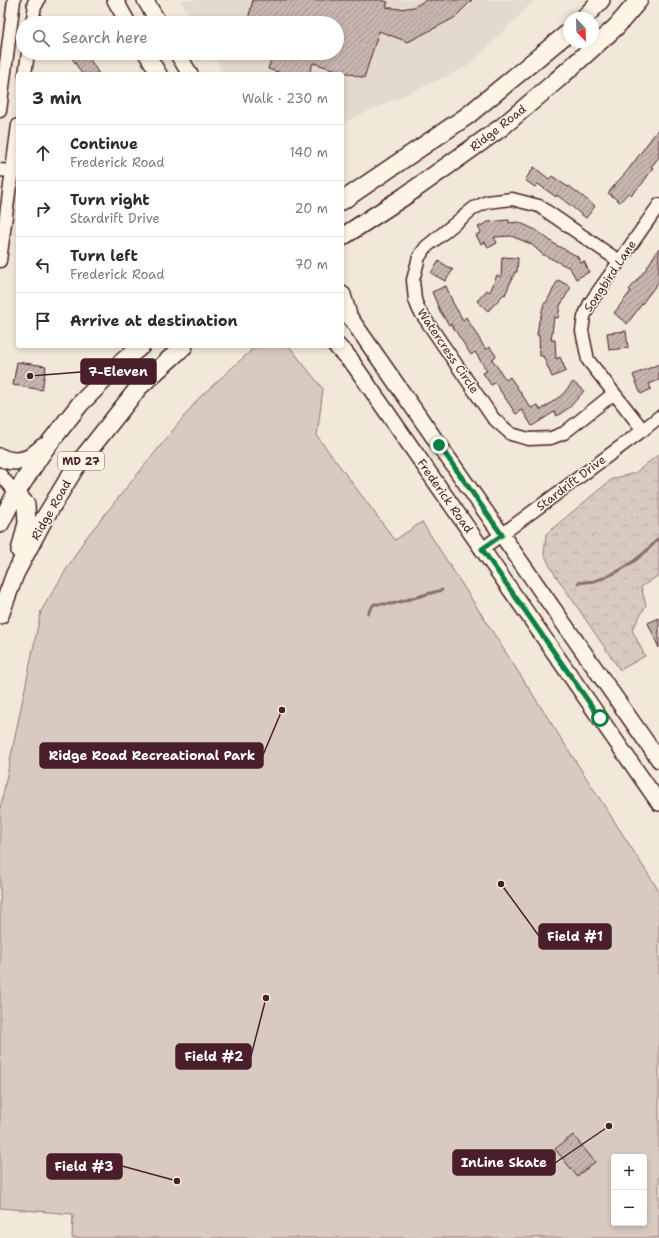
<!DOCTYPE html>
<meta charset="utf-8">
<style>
body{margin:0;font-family:"Shantell Sans",sans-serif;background:#f7f7f7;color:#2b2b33}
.controls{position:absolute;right:12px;bottom:12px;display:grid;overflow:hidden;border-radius:4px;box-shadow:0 2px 6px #0003}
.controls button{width:36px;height:36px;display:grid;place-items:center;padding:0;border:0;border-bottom:1px solid #e1e1e2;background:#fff;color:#2b2b33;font:20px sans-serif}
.compass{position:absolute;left:563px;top:12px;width:36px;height:36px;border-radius:50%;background:#fff;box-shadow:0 2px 6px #0003;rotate:157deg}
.stop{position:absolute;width:12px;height:12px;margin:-9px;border:3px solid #0b8043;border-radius:50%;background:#fff}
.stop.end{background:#0b8043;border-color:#fff;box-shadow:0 1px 4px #0008}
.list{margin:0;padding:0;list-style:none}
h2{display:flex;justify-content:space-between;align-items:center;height:52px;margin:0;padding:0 16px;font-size:17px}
h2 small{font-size:13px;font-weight:400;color:#7c7c81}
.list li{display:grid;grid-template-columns:26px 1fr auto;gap:12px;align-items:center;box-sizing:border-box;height:56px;padding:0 16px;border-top:1px solid #e1e1e2}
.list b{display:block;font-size:15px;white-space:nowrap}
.list p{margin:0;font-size:13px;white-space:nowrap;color:#7c7c81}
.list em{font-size:13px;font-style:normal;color:#7c7c81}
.icon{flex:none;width:22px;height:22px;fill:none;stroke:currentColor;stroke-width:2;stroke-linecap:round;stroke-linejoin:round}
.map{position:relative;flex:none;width:659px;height:1238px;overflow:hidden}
.search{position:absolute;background:#fff;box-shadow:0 2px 6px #0003;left:16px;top:16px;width:328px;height:44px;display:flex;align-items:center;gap:10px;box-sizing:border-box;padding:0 14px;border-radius:22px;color:#7c7c81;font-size:15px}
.panel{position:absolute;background:#fff;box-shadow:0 2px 6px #0003;left:16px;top:72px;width:328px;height:276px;border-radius:4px}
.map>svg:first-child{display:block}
</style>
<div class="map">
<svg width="659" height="1238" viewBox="0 0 659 1238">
<defs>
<pattern id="forest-crowns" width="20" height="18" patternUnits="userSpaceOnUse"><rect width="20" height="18" fill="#d8cac0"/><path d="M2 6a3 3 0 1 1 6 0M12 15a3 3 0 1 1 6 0" fill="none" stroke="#bbada5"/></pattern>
<pattern id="building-hatch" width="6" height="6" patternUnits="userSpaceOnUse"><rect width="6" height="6" fill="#c7b6af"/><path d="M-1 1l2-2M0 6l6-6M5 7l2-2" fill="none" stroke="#a4938f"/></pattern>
</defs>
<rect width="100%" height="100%" fill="#f1e8da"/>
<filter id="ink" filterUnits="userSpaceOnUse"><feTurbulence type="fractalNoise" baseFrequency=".025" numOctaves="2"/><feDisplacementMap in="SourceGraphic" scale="8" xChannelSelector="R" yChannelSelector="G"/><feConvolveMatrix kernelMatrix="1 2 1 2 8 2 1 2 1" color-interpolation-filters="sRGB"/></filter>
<g filter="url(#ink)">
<path fill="#e4d9cd" d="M180,0H535L467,67L342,123V74H224L212,53H337V23H194Z"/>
<path fill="url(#forest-crowns)" stroke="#917476" d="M659,454V575L641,587L646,605L632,630L645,656L620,670L552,570L544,554L546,534L612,479L635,473Z"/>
<path fill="#d8cac0" stroke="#917476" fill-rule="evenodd" d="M256,346H289L323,389L317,436L395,540L422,522L659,891V1238H72L73,1214L0,1208V809L41,611L85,539L199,398ZM614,1157H644V1223H614Z"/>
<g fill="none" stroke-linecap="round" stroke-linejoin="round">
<g stroke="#8b6d6f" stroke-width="3">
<path d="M578,583C583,582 589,582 594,581C619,574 642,557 659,538"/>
<path d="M368,613L374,604H392L442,590"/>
</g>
</g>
<g fill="url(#building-hatch)" stroke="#4a1f2b">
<path d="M253,0H381L388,2L386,7L400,9L414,7L426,0H472L454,18L408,42L379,31L364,78L313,63L309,74H285L268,69L273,53H337V23H247Z"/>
<path d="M69,53H86L99,74H82Z"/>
<path d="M659,128V157L651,167L653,168L642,184L631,195L628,193L620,202L608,193L628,170Z"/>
<path d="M534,167L549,179L552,176L568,187L569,186L595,206L586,218L557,195L556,197L538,184L535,187L525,180Z"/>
<path d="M509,220V223L518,222L536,230L556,245L577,256L581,263L584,261L589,272L576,279L570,268L542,254L531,244L511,236L494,237L497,243L488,248L485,242L481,244L476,235L481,232L478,227L488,222Z"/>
<path d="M659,248V281L627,324L614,313L631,291L629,290L646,269Z"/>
<path d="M502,257L518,258L517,272H515L505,295L504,294L488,311L477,301L487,290L490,292L497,275L501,277Z"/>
<path d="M439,261L453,270L445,281L431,273Z"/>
<path d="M558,280L571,287L560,306L558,318L554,317L551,340H555L556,359L560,357L566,371L552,377L543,356H540L539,335H537L539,320H540L544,303H546Z"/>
<path d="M446,286L453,303L463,320L466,317L486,350L490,347L496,356L492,359L506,380L510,377L531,408L537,405L541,410L562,395L573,382L584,391L570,407L557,416L554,412L532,426L522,410L516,414L495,383L491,385L483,373L487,371L475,352L471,355L451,324L449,325L440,311L432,292Z"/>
<path d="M626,331L628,348L609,350L607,333Z"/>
<path d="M17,362L46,366L42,390L13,385Z"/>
<path d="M659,364V380L649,384L651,389L641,394L633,375Z"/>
<path d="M659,618V648L648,623Z"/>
<path d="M573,1135L595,1162L577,1176L555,1149Z"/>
</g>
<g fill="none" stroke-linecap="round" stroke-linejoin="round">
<defs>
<g id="minor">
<path d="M32,23L36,0"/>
<path d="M25,74L28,53"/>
<path d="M0,111L14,0"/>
<path d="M0,170L18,172"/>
<path d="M0,261L18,125"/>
<path d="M613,394L564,433L551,438L529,439L511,434L493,418L419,310L415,300L413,280L419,257L426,247L474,208L487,202L512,199L539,206L619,261"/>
<path d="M643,430L588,360L582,331L584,317L590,303L659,205"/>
<path d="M0,474L16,493"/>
<path d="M482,549L643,430L659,417"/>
</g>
<g id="major">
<path d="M115,0L128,23"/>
<path d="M145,0L159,23"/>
<path d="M35,4L37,0"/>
<path d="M146,53L159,74"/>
<path d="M177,53L190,74"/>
<path d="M342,306L659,760"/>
<path d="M345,352L659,803"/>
</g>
<g id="highway">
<path d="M584,18L601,0"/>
<path d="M342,201L467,116L569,32"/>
<path d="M342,237L405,196L502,127L557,80L616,27L639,0"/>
<path d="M342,295L348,315"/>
<path d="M337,346L351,361"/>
<path d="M0,457C8,462 21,462 29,458C34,455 39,450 43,447"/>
<path d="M16,493L26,505L27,523L20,551"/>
<path d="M0,524L16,493L44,450L80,404L123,361L141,346"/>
<path d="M0,615L15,574L44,519L75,468L139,387L184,346"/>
</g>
</defs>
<use href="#minor" stroke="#4a1f2b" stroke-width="15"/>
<use href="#major" stroke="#4a1f2b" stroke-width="18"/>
<use href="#highway" stroke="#4a1f2b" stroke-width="20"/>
<use href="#minor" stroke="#fcf5e5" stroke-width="12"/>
<use href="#major" stroke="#fcf5e5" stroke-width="15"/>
<use href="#highway" stroke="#fcf5e5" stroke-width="17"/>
</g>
</g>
<g fill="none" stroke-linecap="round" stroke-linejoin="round" filter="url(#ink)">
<path stroke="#0b8043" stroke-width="5" d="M439,445L502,535L482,549L600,718"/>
</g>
<g text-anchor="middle" stroke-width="3" stroke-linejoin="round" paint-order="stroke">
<rect fill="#fcf5e5" stroke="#7f5f63" stroke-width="1" x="58" y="452" width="46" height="18" rx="3"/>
<g font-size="11" font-weight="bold" fill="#4a1f2b">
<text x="81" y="465">MD 27</text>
</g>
<g font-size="12" fill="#4a1f2b" stroke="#fcf5e5">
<text transform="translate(498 128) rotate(-38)" y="4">Ridge Road</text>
<text transform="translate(610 276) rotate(-56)" y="4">Songbird Lane</text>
<text transform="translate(448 351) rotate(56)" y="4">Watercress Circle</text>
<text transform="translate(571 483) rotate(-37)" y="4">Stardrift Drive</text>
<text transform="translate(445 496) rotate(55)" y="4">Frederick Road</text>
<text transform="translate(51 510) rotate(-60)" y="4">Ridge Road</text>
</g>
</g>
<path fill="none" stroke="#4a1f2b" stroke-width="1.5" d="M30 376L81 372M282 710L263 755M501 884L539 936M266 998L251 1056M609 1126L555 1163M177 1181L122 1166"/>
<g fill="#4a1f2b" stroke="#fcf5e5" stroke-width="1.5">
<circle cx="30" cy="376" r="4"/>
<circle cx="282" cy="710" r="4"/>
<circle cx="501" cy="884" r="4"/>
<circle cx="266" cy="998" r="4"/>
<circle cx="609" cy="1126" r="4"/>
<circle cx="177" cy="1181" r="4"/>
</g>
<g fill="#4a1f2b" stroke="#4a1f2b" stroke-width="1.5">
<rect x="81" y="359" width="75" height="25" rx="4"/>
<rect x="40" y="743" width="223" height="25" rx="4"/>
<rect x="539" y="924" width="72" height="25" rx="4"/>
<rect x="176" y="1044" width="75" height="25" rx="4"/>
<rect x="453" y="1150" width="102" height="25" rx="4"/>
<rect x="47" y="1154" width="75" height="25" rx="4"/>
</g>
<g font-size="13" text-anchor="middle" font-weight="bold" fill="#fff">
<text x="118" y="376">7-Eleven</text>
<text x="152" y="760">Ridge Road Recreational Park</text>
<text x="575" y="941">Field #1</text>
<text x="214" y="1061">Field #2</text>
<text x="504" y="1167">InLine Skate</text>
<text x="84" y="1171">Field #3</text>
</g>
</svg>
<div class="controls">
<button>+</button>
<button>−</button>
</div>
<svg class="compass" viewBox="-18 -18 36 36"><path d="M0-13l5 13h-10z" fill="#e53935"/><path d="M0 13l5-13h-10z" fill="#7c7c81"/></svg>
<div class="stop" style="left:600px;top:718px"></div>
<div class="stop end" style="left:439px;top:445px"></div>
<div class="search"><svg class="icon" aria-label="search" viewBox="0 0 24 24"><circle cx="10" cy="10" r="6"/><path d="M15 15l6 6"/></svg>Search here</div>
<section class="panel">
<h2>3 min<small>Walk · 230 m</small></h2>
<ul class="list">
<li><svg class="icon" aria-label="ahead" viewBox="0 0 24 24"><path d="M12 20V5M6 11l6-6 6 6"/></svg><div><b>Continue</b><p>Frederick Road</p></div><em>140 m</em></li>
<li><svg class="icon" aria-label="right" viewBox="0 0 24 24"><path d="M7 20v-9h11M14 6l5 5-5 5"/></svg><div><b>Turn right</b><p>Stardrift Drive</p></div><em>20 m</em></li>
<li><svg class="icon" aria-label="left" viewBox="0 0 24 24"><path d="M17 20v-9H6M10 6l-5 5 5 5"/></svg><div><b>Turn left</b><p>Frederick Road</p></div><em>70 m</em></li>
<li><svg class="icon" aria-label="arrive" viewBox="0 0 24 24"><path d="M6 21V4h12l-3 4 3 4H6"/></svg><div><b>Arrive at destination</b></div></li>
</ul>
</section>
</div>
